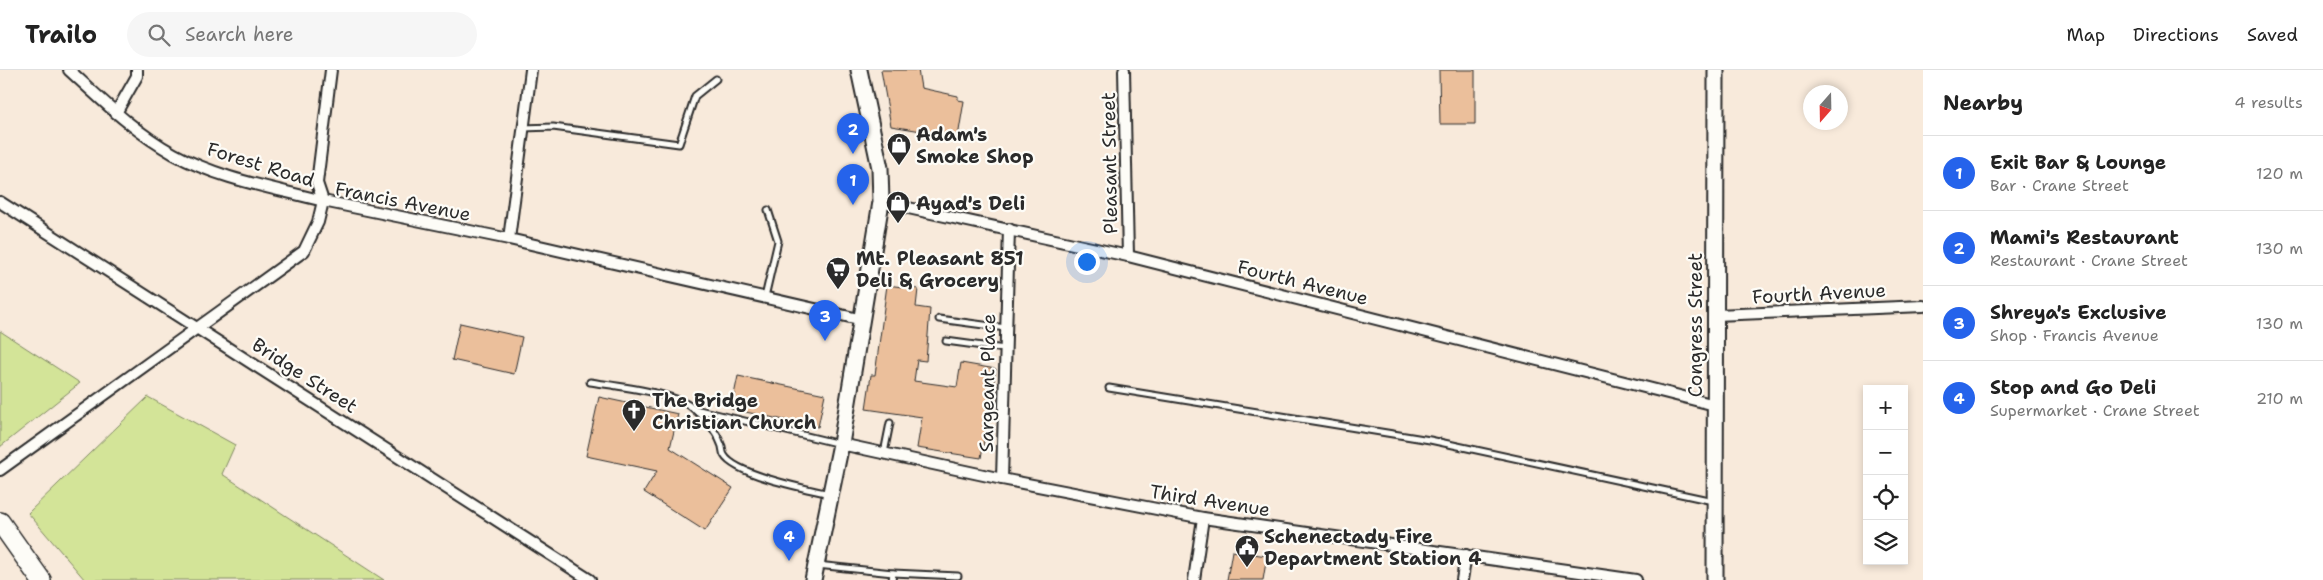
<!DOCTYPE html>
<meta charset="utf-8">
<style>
body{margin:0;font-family:"Shantell Sans",sans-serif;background:#f6f6f6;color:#222}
.controls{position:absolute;right:15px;bottom:15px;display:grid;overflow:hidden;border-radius:0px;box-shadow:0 2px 8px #0003}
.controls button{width:45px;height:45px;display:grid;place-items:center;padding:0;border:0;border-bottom:1px solid #e0e0e0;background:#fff;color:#222;font:25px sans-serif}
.compass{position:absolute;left:1803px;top:15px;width:45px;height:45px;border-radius:50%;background:#fff;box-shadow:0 2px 8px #0003;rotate:200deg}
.you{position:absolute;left:1086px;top:191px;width:18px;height:18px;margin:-12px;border:4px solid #fff;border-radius:50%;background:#1a73e8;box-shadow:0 0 0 8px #1a73e833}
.badge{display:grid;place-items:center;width:32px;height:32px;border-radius:50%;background:#2563eb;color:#fff;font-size:16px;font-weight:700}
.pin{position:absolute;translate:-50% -41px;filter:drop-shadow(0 1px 2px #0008)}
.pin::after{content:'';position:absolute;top:26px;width:18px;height:15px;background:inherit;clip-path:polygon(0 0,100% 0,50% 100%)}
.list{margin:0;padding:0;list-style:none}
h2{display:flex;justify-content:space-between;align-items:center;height:65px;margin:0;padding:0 20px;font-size:21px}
h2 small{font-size:16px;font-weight:400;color:#767676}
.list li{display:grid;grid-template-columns:32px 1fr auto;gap:15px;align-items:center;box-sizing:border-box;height:75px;padding:0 20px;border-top:1px solid #e0e0e0}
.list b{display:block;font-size:19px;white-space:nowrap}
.list p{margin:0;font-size:16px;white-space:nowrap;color:#767676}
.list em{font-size:16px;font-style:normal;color:#767676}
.icon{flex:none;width:28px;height:28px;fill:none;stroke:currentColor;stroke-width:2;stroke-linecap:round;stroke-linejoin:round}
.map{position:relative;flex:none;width:1923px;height:510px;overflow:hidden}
header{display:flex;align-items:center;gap:30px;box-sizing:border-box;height:70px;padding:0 25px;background:#fff;border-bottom:1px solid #e0e0e0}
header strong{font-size:24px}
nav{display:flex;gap:28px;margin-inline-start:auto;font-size:18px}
.search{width:350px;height:45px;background:#f6f6f6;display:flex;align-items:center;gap:12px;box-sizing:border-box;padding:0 18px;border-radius:28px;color:#767676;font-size:19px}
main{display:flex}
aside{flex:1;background:#fff}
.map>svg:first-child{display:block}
</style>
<header>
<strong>Trailo</strong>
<div class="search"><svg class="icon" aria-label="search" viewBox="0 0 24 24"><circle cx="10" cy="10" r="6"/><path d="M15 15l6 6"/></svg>Search here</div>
<nav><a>Map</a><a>Directions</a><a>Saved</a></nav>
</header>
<main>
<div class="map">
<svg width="1923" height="510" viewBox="0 0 1923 510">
<rect width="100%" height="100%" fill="#f8eadb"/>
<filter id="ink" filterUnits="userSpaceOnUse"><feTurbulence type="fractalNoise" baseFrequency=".02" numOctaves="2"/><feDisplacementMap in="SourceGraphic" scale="10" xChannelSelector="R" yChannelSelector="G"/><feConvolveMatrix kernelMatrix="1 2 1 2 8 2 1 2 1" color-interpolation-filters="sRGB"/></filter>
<g filter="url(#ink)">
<g fill="#d3e498" stroke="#7f8862">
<path d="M0,261L80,313L0,377Z"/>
<path d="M148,327L235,375L222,404L384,510H85L28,443Z"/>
</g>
<g fill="#ebbf9b" stroke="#2b2b2b">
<path d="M881,0H918L921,18L958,26V30L964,31L958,67L891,56Z"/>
<path d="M1439,0H1475V54H1440Z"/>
<path d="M887,215L918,219L916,237L930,239L926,291L917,290L914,311L957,317L961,293L996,299L981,388L917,378L922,347L866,339L871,305H875Z"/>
<path d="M460,253L522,267L514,304L452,290Z"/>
<path d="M738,306L825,324L818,357L731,339Z"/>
<path d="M599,327L678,344L670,378L733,418L705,461L644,422L657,401L586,386Z"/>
<path d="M1232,481L1267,486L1263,510H1227Z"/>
</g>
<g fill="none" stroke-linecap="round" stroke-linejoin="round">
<defs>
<g id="lane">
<path d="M523,58L553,57L679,74L695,26L716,9"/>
<path d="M765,227L778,171L768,140"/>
<path d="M939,249L1006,258"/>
<path d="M946,271L1005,279"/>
<path d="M590,312C615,316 671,322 690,336C702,345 716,360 721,374C723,377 722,382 724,385C735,405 807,419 830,424"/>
<path d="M1109,318L1430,370L1713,431"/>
<path d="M695,339L840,374"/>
<path d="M884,383L890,353"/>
<path d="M817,495L893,503L892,510"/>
<path d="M893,503L958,506"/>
</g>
<g id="street">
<path d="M69,0C102,30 134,62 174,84C219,109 274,118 323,131"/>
<path d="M1124,0L1128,186"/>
<path d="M116,43L137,6V0"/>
<path d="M323,131L317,113L331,0"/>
<path d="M0,132L590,510"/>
<path d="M881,132L1128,186L1715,335"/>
<path d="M509,169L531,0"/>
<path d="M1716,245L1923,236"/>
<path d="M841,374L1002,409L1203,448L1636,510"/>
<path d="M0,400L304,181L318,152L323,131L509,169L863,250"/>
<path d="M1002,409L1009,159"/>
<path d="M1194,510L1203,448"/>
<path d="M1462,510L1466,485"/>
</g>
<g id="secondary">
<path d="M813,510L841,374L881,132L880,98L859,0"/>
<path d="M1715,510L1716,0"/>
</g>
<path id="highway" d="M0,452L41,510"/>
</defs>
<use href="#lane" stroke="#2b2b2b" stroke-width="9"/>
<use href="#street" stroke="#2b2b2b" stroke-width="14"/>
<use href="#secondary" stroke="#2b2b2b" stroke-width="19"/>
<use href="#highway" stroke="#2b2b2b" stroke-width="22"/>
<use href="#lane" stroke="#fdfcf7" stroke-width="5"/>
<use href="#street" stroke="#fdfcf7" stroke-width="10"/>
<use href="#secondary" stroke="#fdfcf7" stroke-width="15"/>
<use href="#highway" stroke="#fdfcf7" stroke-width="19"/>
</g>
</g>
<defs>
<symbol id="shop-pin" viewBox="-11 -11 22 30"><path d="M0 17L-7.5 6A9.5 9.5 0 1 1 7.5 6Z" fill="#2b2b2b" stroke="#fdfcf7"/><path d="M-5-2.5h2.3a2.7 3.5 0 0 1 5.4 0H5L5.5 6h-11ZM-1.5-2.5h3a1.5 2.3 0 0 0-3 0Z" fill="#fff"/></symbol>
<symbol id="supermarket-pin" viewBox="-11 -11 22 30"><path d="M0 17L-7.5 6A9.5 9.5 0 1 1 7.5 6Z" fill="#2b2b2b" stroke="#fdfcf7"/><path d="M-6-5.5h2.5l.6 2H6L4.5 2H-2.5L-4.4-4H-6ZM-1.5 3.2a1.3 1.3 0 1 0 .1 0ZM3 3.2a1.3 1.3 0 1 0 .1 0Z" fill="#fff"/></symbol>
<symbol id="church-pin" viewBox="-11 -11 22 30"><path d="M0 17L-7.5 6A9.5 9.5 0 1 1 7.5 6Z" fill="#2b2b2b" stroke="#fdfcf7"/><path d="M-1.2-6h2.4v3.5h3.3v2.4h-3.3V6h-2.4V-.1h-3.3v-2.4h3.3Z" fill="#fff"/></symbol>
<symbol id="civic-pin" viewBox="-11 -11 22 30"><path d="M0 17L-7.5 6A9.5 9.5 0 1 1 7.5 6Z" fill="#2b2b2b" stroke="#fdfcf7"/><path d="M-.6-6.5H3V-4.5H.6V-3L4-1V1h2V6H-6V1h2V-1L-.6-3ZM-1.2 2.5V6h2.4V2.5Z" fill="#fff"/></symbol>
</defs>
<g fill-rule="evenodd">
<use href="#shop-pin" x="885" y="61" width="28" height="38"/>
<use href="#shop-pin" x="884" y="119" width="28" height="38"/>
<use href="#supermarket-pin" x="824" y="185" width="28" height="38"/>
<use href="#church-pin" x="620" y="327" width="28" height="38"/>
<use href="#civic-pin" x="1233" y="463" width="28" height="38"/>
</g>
<g text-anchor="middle" stroke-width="4.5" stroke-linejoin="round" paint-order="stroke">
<g font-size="19" font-weight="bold" fill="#2b2b2b" stroke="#fdfcf7" text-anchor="start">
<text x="916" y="71">Adam's<tspan x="916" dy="22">Smoke Shop</tspan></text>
<text x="916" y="140">Ayad's Deli</text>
<text x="856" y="195">Mt. Pleasant 851<tspan x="856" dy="22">Deli &amp; Grocery</tspan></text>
<text x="652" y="337">The Bridge<tspan x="652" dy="22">Christian Church</tspan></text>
<text x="1264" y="473">Schenectady Fire<tspan x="1264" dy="22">Department Station 4</tspan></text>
</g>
<g font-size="19" fill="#2b2b2b" stroke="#fdfcf7">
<text transform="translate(1109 93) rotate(-91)" y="7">Pleasant Street</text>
<text transform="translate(261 94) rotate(17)" y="7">Forest Road</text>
<text transform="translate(403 131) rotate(11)" y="7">Francis Avenue</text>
<text transform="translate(1303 212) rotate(14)" y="7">Fourth Avenue</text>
<text transform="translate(1819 223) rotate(-3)" y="7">Fourth Avenue</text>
<text transform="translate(1695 255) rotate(-90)" y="7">Congress Street</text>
<text transform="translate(305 305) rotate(33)" y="7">Bridge Street</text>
<text transform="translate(987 313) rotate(-89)" y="7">Sargeant Place</text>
<text transform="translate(1210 430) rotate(9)" y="7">Third Avenue</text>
</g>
</g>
</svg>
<div class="controls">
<button>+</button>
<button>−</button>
<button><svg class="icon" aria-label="locate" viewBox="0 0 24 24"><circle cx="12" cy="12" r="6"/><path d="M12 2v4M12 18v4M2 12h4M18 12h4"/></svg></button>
<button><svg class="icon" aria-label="layers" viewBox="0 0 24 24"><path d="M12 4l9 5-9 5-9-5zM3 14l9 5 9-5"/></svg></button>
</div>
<svg class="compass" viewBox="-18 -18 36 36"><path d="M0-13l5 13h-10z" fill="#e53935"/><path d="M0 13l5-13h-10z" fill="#767676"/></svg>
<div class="you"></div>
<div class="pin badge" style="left:853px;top:135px">1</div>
<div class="pin badge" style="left:853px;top:84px">2</div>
<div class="pin badge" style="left:825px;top:271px">3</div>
<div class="pin badge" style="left:789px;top:491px">4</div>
</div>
<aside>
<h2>Nearby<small>4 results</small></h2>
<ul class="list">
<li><span class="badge">1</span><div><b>Exit Bar &amp; Lounge</b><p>Bar · Crane Street</p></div><em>120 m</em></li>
<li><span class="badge">2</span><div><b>Mami's Restaurant</b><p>Restaurant · Crane Street</p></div><em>130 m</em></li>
<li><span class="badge">3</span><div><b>Shreya's Exclusive</b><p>Shop · Francis Avenue</p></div><em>130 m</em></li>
<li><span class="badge">4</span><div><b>Stop and Go Deli</b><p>Supermarket · Crane Street</p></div><em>210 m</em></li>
</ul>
</aside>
</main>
